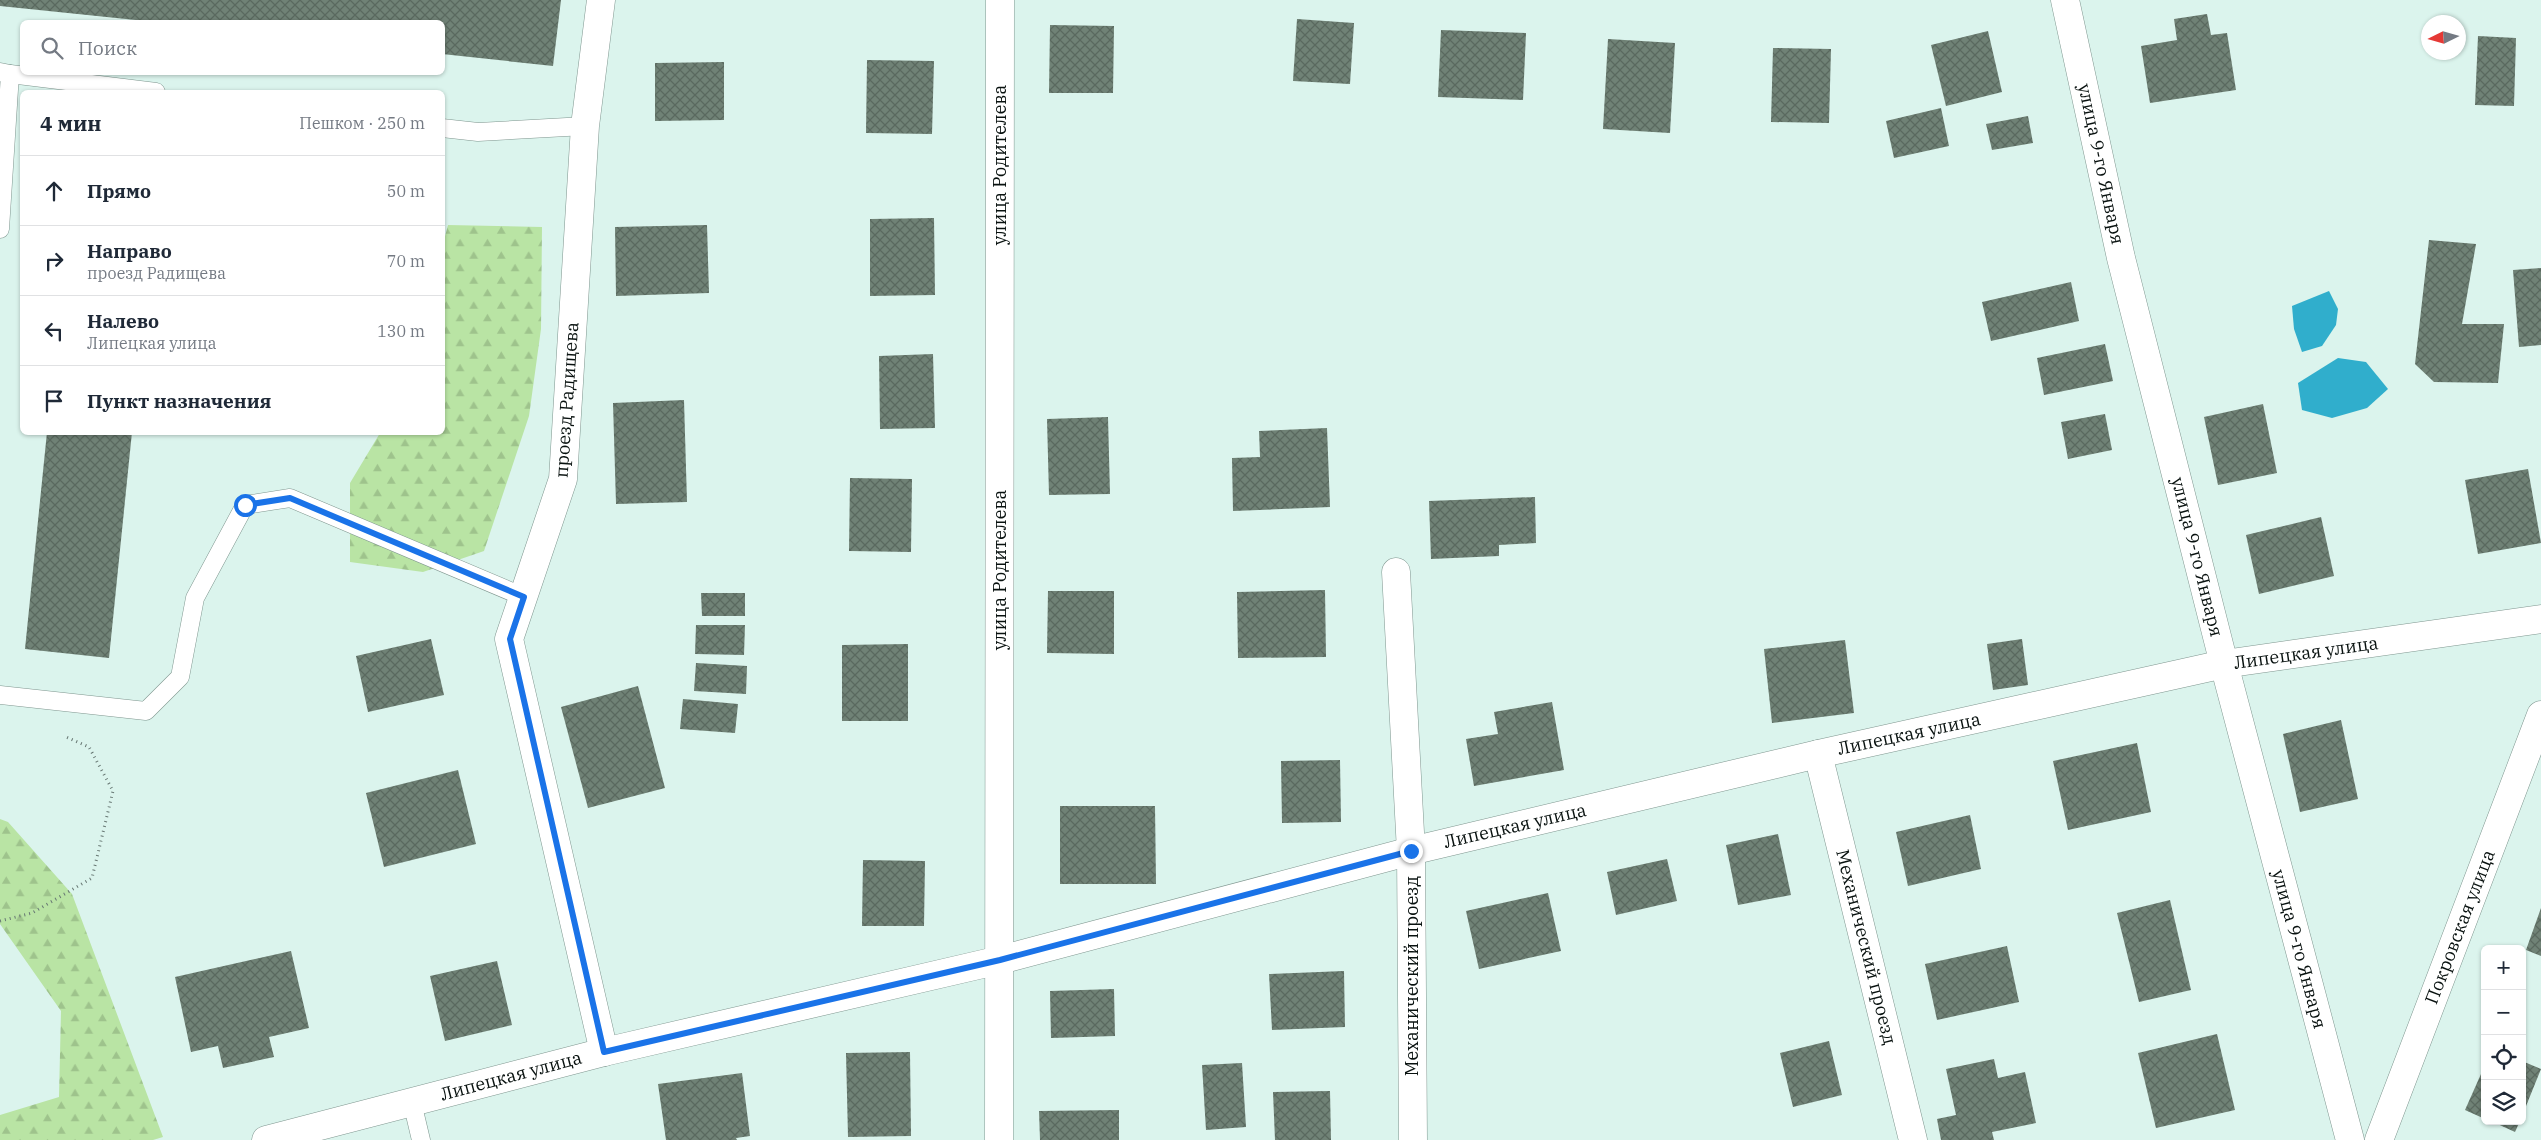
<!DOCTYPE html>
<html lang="ru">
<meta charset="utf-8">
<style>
body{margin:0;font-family:"IBM Plex Serif",serif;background:#f6f6f7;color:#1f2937}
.controls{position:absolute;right:15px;bottom:15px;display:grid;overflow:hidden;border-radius:8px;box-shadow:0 1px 4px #0004}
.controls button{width:45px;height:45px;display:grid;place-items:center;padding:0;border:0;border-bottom:1px solid #e0e1e3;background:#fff;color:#1f2937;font:25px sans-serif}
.compass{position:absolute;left:2421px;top:15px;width:45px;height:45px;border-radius:50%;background:#fff;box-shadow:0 1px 4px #0004;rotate:265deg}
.stop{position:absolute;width:15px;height:15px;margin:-11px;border:4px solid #1a73e8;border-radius:50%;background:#fff}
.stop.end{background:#1a73e8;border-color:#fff;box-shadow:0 1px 5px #0008}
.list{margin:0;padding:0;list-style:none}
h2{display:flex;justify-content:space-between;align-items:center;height:65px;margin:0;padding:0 20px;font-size:21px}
h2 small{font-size:16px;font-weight:400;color:#747a83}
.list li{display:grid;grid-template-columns:32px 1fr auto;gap:15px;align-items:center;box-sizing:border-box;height:70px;padding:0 20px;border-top:1px solid #e0e1e3}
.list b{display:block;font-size:19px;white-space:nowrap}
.list p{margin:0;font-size:16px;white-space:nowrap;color:#747a83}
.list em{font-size:16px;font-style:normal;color:#747a83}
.icon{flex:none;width:28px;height:28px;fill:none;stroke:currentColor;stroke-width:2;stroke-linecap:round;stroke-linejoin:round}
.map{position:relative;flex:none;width:2541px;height:1140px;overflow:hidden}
.search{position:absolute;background:#fff;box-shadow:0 1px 4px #0004;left:20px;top:20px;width:425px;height:55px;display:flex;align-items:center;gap:12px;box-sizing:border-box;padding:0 18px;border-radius:8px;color:#747a83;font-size:19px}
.panel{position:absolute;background:#fff;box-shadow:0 1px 4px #0004;left:20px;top:90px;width:425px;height:345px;border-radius:8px}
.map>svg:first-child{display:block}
</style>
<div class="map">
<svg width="2541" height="1140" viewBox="0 0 2541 1140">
<defs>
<pattern id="forest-firs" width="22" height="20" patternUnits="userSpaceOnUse" patternTransform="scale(1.25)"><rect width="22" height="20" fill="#b9e4a4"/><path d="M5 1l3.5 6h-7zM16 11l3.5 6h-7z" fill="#9ec38c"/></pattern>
<pattern id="building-cross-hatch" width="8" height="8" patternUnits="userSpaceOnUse" patternTransform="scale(1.25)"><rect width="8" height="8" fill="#708276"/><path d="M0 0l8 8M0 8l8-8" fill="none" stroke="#5a695f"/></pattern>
</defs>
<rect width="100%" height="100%" fill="#dbf4ed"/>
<g fill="url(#forest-firs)">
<path d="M448,225L542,227L541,329L529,416L484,551L423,572L350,562V483L380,433L442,432V248Z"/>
<path d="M0,819L8,822L72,894L163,1137L153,1140H0V1115L59,1097L61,1011L0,924Z"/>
</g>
<g fill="#30aecc">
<path d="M2329,291L2338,309L2336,325L2322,346L2302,352L2294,329L2292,306Z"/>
<path d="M2338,358L2366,362L2388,389L2367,408L2332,418L2302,410L2298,383Z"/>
</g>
<g fill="url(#building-cross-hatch)">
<path d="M0,0H561L553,66L442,54V22H155L0,6Z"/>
<path d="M2207,14L2211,35L2227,33L2236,90L2150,103L2141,46L2177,40L2174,19Z"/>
<path d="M1297,19L1354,23L1350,84L1293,81Z"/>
<path d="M1050,25L1114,26L1113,93H1049Z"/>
<path d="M1441,30L1526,33L1523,100L1438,97Z"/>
<path d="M1988,31L2002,92L1946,106L1931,45Z"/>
<path d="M2478,36L2516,38L2514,106L2475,105Z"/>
<path d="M1608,39L1675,43L1670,133L1603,129Z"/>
<path d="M1773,48L1831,49L1829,123L1771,122Z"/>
<path d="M867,60L934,61L932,134L866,133Z"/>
<path d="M724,62V120L655,121V63Z"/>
<path d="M1941,108L1949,146L1894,158L1886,121Z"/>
<path d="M2028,116L2033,143L1992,150L1986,124Z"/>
<path d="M934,218L935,295L870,296V219Z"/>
<path d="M707,225L709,293L616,296L615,227Z"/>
<path d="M2429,240L2476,244L2462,324H2504L2498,383L2434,382L2415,364Z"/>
<path d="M2541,268V345L2519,347L2513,270Z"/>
<path d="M2071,282L2079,321L1991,341L1982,302Z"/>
<path d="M2105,344L2113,381L2044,395L2037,358Z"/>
<path d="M933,354L935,428L880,429L879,356Z"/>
<path d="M684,400L687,502L616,504L613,403Z"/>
<path d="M2263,404L2277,473L2218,485L2204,417Z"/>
<path d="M2105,414L2112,450L2068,459L2061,422Z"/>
<path d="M1108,417L1110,494L1049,495L1047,419Z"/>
<path d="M1327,428L1330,507L1233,511L1232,458L1260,457L1259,431Z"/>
<path d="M47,432H132L109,658L25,649Z"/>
<path d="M2528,469L2541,543L2478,554L2465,480Z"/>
<path d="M850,478L912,479L911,552L849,551Z"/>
<path d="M1535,497L1536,543L1499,545V556L1431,559L1429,501Z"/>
<path d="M2321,517L2334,576L2259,594L2246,535Z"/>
<path d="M1325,590L1326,657L1238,658L1237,592Z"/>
<path d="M1048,591H1114V654L1047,653Z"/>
<path d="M701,593H745V616H702Z"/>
<path d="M696,625H745L744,655L695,654Z"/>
<path d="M431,639L444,695L368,712L356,656Z"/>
<path d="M2022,639L2028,685L1993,690L1987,644Z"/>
<path d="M1845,640L1854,713L1772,723L1764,649Z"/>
<path d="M908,644V721H842V645Z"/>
<path d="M696,663L747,666L746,694L694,691Z"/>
<path d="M638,686L665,788L588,808L561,707Z"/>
<path d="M683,699L738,704L735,733L680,729Z"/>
<path d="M1552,702L1564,770L1474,786L1466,739L1498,734L1494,712Z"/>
<path d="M2341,720L2358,799L2300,812L2283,734Z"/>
<path d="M2137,743L2151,812L2068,830L2053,761Z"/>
<path d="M1340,760L1341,822L1282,823L1281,761Z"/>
<path d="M458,770L476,844L384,867L366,793Z"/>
<path d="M1060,806H1155L1156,884H1060Z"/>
<path d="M1970,815L1981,869L1908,886L1896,832Z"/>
<path d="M1778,834L1791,895L1738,905L1726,845Z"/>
<path d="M1667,859L1677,901L1616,915L1607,872Z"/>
<path d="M863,860L925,861L924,926H862Z"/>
<path d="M1548,893L1561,951L1479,969L1466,911Z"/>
<path d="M2170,900L2191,990L2139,1002L2117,913Z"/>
<path d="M2541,908V956L2526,950Z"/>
<path d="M2007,946L2019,1002L1937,1020L1925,964Z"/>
<path d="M291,951L309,1028L269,1037L274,1057L223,1068L218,1046L191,1052L175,977Z"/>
<path d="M497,961L512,1025L445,1041L430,976Z"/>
<path d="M1344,971L1345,1027L1272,1030L1269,974Z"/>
<path d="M1114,989L1115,1036L1051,1038L1050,991Z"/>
<path d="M2217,1034L2235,1110L2156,1128L2138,1053Z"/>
<path d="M1829,1041L1842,1095L1793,1107L1780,1053Z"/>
<path d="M910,1052L911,1136L848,1137L846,1053Z"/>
<path d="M1994,1059L1998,1078L2025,1072L2036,1123L1992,1132L1994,1140H1941L1937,1119L1956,1115L1946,1069Z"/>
<path d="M2522,1061L2541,1069L2522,1116Z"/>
<path d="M1242,1063L1246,1127L1206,1130L1202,1065Z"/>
<path d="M2485,1065V1119L2465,1110Z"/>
<path d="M742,1073L750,1136L736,1138L737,1140H666L658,1084Z"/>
<path d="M1330,1091L1331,1140H1275L1273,1092Z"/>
<path d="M1119,1110V1140H1040L1039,1111Z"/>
<path d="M2491,1121H2520L2515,1132Z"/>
</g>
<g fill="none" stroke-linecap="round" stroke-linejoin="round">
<defs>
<g id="lane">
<path d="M0,72L10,74L0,229"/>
<path d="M10,74L156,92"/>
<path d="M442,128L478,132L585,126"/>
<path d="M0,695L146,711L180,677L195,598L245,505L290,498L524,597"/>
<path d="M412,1102L421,1140"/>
</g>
<g id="street">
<path d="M601,0L585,126L563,479L509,639L604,1052"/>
<path d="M2065,0L2121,258L2224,664L2350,1140"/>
<path d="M1396,572L1411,851L1413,1140"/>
<path d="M1818,754L1913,1140"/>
<path d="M266,1140L604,1052L1000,960L1411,851L1818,754L2224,664L2541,619"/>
<path d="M999,1140L1000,0"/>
<path d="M2379,1140L2541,715"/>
</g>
</defs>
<use href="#lane" stroke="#7f968f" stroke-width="19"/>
<use href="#street" stroke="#7f968f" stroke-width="29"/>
<path stroke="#677773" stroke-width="3" stroke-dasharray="1 4" stroke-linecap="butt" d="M0,921L32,913L92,878L113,791L89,747L64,736"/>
<use href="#lane" stroke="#fff" stroke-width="18"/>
<use href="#street" stroke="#fff" stroke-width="28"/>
</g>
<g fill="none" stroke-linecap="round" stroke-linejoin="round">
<path stroke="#1a73e8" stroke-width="6" d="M245,505L290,498L524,597L510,639L604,1052L1000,960L1411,851"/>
</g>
<g text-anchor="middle" stroke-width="5" stroke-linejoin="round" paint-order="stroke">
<g font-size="18" fill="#08110f" stroke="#fff">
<text transform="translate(2101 164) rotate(78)" y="6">улица 9-го Января</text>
<text transform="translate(1000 165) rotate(-90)" y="6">улица Родителева</text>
<text transform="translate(567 400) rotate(-86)" y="6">проезд Радищева</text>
<text transform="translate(2197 557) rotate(76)" y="6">улица 9-го Января</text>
<text transform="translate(1000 570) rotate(-90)" y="6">улица Родителева</text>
<text transform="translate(2306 653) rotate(-8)" y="6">Липецкая улица</text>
<text transform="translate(1909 734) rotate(-12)" y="6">Липецкая улица</text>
<text transform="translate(1515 826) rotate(-13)" y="6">Липецкая улица</text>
<text transform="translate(2460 927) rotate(-69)" y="6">Покровская улица</text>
<text transform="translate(1866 947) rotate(76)" y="6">Механический проезд</text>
<text transform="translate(2299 949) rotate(75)" y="6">улица 9-го Января</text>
<text transform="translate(1412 976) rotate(-90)" y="6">Механический проезд</text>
<text transform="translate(511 1076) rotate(-15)" y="6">Липецкая улица</text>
</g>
</g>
</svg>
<div class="controls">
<button>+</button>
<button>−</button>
<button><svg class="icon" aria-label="locate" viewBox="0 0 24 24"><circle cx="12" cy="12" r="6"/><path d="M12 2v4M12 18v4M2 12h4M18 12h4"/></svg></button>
<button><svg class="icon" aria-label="layers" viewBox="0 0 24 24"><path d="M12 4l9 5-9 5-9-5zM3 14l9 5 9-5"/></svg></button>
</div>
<svg class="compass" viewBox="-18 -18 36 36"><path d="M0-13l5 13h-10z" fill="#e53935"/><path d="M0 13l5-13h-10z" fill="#747a83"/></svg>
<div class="stop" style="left:245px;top:505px"></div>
<div class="stop end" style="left:1411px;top:851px"></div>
<div class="search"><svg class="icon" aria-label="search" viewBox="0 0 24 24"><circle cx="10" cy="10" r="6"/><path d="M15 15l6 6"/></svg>Поиск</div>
<section class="panel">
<h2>4 мин<small>Пешком · 250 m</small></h2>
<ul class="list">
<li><svg class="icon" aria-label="ahead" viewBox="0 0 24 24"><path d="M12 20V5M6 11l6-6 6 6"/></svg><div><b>Прямо</b></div><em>50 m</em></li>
<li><svg class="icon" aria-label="right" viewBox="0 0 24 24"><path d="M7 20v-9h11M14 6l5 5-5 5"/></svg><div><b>Направо</b><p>проезд Радищева</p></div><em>70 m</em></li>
<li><svg class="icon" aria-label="left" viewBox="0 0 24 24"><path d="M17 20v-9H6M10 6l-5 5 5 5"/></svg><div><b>Налево</b><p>Липецкая улица</p></div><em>130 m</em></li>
<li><svg class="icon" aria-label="arrive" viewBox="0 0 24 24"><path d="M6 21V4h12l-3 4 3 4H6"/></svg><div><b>Пункт назначения</b></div></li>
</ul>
</section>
</div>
